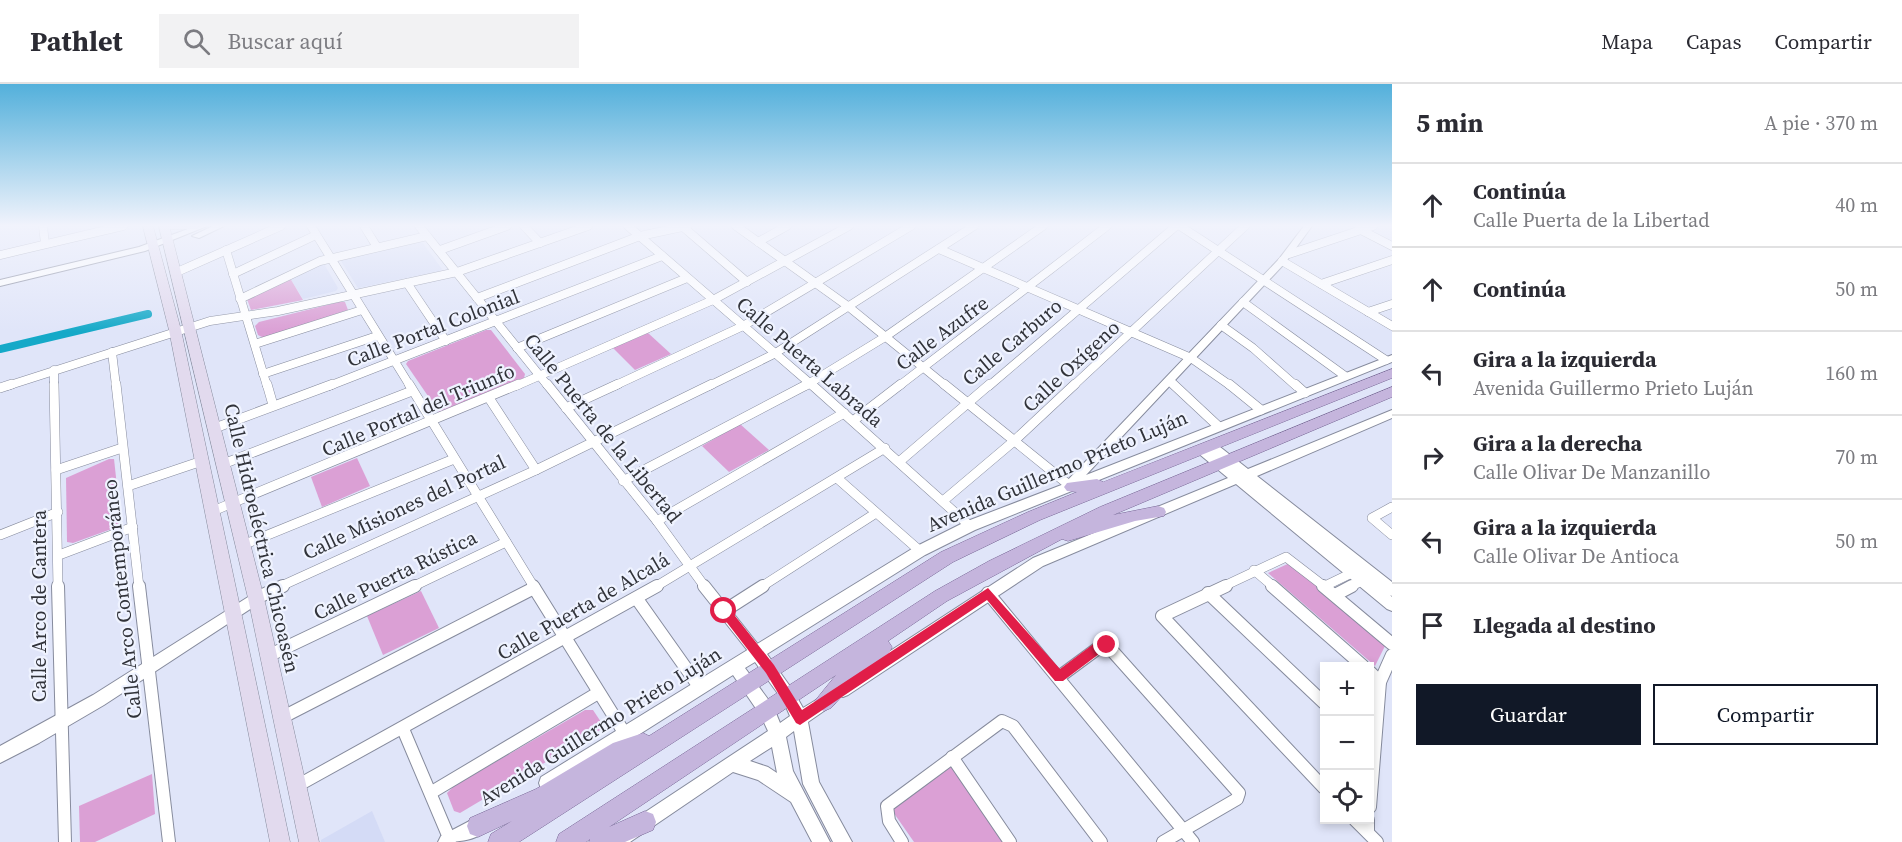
<!DOCTYPE html>
<html lang="es">
<meta charset="utf-8">
<style>
body{margin:0;font-family:"Source Serif 4",serif;background:#f2f2f3;color:#2b2b33}
.controls{position:absolute;right:18px;bottom:18px;display:grid;overflow:hidden;border-radius:0px;box-shadow:0 3px 9px #0003}
.controls button{width:54px;height:54px;display:grid;place-items:center;padding:0;border:0;border-bottom:2px solid #e1e1e2;background:#fff;color:#2b2b33;font:30px sans-serif}
.stop{position:absolute;width:18px;height:18px;margin:-14px;border:4px solid #e11d48;border-radius:50%;background:#fff}
.stop.end{background:#e11d48;border-color:#fff;box-shadow:0 2px 6px #0008}
.list{margin:0;padding:0;list-style:none}
h2{display:flex;justify-content:space-between;align-items:center;height:78px;margin:0;padding:0 24px;font-size:26px}
h2 small{font-size:20px;font-weight:400;color:#7c7c81}
.list li{display:grid;grid-template-columns:39px 1fr auto;gap:18px;align-items:center;box-sizing:border-box;height:84px;padding:0 24px;border-top:2px solid #e1e1e2}
.list b{display:block;font-size:22px;white-space:nowrap}
.list p{margin:0;font-size:20px;white-space:nowrap;color:#7c7c81}
.list em{font-size:20px;font-style:normal;color:#7c7c81}
.actions{display:flex;gap:12px;padding:18px 24px}
.actions a{flex:1;padding:14px 0;border:2px solid #111827;border-radius:0px;text-align:center;font-size:21px;color:#111827}
.actions .main{background:#111827;color:#fff}
.icon{flex:none;width:33px;height:33px;fill:none;stroke:currentColor;stroke-width:2;stroke-linecap:round;stroke-linejoin:round}
.map{position:relative;flex:none;width:1392px;height:758px;overflow:hidden}
header{display:flex;align-items:center;gap:36px;box-sizing:border-box;height:84px;padding:0 30px;background:#fff;border-bottom:2px solid #e1e1e2}
header strong{font-size:28px}
nav{display:flex;gap:33px;margin-inline-start:auto;font-size:21px}
.search{width:420px;height:54px;background:#f2f2f3;display:flex;align-items:center;gap:15px;box-sizing:border-box;padding:0 21px;border-radius:0px;color:#7c7c81;font-size:22px}
main{display:flex}
aside{flex:1;background:#fff}
.map>svg:first-child{display:block}
</style>
<header>
<strong>Pathlet</strong>
<div class="search"><svg class="icon" aria-label="search" viewBox="0 0 24 24"><circle cx="10" cy="10" r="6"/><path d="M15 15l6 6"/></svg>Buscar aquí</div>
<nav><a>Mapa</a><a>Capas</a><a>Compartir</a></nav>
</header>
<main>
<div class="map">
<svg width="1392" height="758" viewBox="0 0 1392 758">
<rect width="100%" height="100%" fill="#e0e5f9"/>
<g fill="#d4dbf6">
<path d="M418,158H422L442,185L440,187L358,204L341,177L342,174Z"/>
<path d="M319,180H324L338,204L336,207L303,215L290,194Z"/>
<path d="M372,727L385,758H321V756Z"/>
</g>
<g fill="#dba0d5">
<path d="M290,194L303,216L251,226L247,215Z"/>
<path d="M339,218H345L348,226L264,254L258,251L255,242L259,238Z"/>
<path d="M486,246H491L525,290L524,294L439,328L406,280L408,277Z"/>
<path d="M648,249L671,270L635,286L613,264Z"/>
<path d="M740,340L769,366L729,388L702,362Z"/>
<path d="M357,374L370,402L322,423L311,393Z"/>
<path d="M109,375H114L121,439L117,443L73,459L67,458L66,394Z"/>
<path d="M1292,478L1387,558L1375,582L1268,489Z"/>
<path d="M421,507L439,544L383,571L367,532Z"/>
<path d="M585,626H593L603,641L600,646L460,729L454,727L447,709L454,702Z"/>
<path d="M956,679L1009,758H914L891,725Z"/>
<path d="M152,690L155,730L95,758H80L79,722Z"/>
</g>
<g fill="none" stroke-linecap="round" stroke-linejoin="round">
<path stroke="#15a9c8" stroke-width="8" d="M0,265L148,230"/>
<defs>
<g id="minor-far2">
<path d="M43,142L45,160"/>
<path d="M311,142L410,302"/>
<path d="M364,142L377,163"/>
<path d="M419,142L548,302"/>
<path d="M524,142L540,159"/>
<path d="M628,142L813,302"/>
<path d="M682,142L747,198"/>
<path d="M736,142L849,223L946,302"/>
<path d="M1180,142L1386,276"/>
<path d="M1359,145L1392,162"/>
<path d="M758,158L787,142"/>
<path d="M939,165L1191,274L1231,302"/>
<path d="M226,166L267,302"/>
<path d="M440,166L507,142"/>
<path d="M1289,170L1373,142"/>
<path d="M0,171L123,142"/>
<path d="M1282,177L1392,242"/>
<path d="M177,188L281,142"/>
<path d="M233,190L316,151"/>
<path d="M407,199L446,257"/>
<path d="M1321,200L1392,176"/>
<path d="M477,214L640,152L687,142"/>
<path d="M240,215L320,177L427,152"/>
<path d="M1243,218L1345,292"/>
<path d="M1368,228L1392,220"/>
<path d="M1221,241L1253,264L1296,302"/>
<path d="M255,260L362,226"/>
<path d="M517,264L687,194"/>
<path d="M112,268L116,302"/>
<path d="M54,286V302"/>
<path d="M263,290L377,252"/>
<path d="M1170,297L1175,302"/>
<path d="M7,302L210,237L278,227L457,188L588,142"/>
<path d="M329,302L662,172"/>
<path d="M516,302L713,216L849,142"/>
<path d="M614,302L743,242L911,142"/>
<path d="M709,302L774,270L974,142"/>
<path d="M805,302L885,253L1043,142"/>
<path d="M899,302L1107,142"/>
<path d="M989,302L1176,142"/>
<path d="M1073,302L1245,142"/>
</g>
<g id="minor-far1">
<path d="M54,300L58,503"/>
<path d="M116,300L139,503"/>
<path d="M267,300L273,321"/>
<path d="M409,300L534,503"/>
<path d="M547,300L657,437L705,503"/>
<path d="M811,300L970,442"/>
<path d="M944,300L1069,401"/>
<path d="M1173,300L1218,342"/>
<path d="M1229,300L1261,326"/>
<path d="M1295,300L1305,309"/>
<path d="M0,304L12,300"/>
<path d="M489,314L536,386"/>
<path d="M566,324L618,300"/>
<path d="M853,337L901,300"/>
<path d="M215,344L333,300"/>
<path d="M899,378L990,300"/>
<path d="M223,380L412,307"/>
<path d="M56,386L122,364"/>
<path d="M837,394L920,467"/>
<path d="M623,397L808,300"/>
<path d="M128,402L202,377"/>
<path d="M943,417L1014,357L1075,300"/>
<path d="M1392,423L1372,434L1392,451"/>
<path d="M213,427L519,300"/>
<path d="M657,437L844,329"/>
<path d="M0,451L58,428"/>
<path d="M243,461L454,375"/>
<path d="M59,471L133,443"/>
<path d="M1254,486L1274,503"/>
<path d="M1325,502L1358,486"/>
<path d="M279,503L536,386L712,300"/>
<path d="M412,503L506,458"/>
<path d="M655,503L885,364"/>
<path d="M761,503L876,429"/>
<path d="M1222,503L1286,473L1325,503"/>
<path d="M1350,503L1367,494"/>
</g>
<g id="minor">
<path d="M58,502L65,758"/>
<path d="M139,502L169,758"/>
<path d="M533,502L625,650"/>
<path d="M704,502L758,570"/>
<path d="M1226,502L1162,532L1324,704"/>
<path d="M1272,502L1363,582"/>
<path d="M1323,502L1392,560"/>
<path d="M988,509L1193,758"/>
<path d="M1208,509L1324,619"/>
<path d="M1335,511L1352,502"/>
<path d="M256,514L283,502"/>
<path d="M637,515L700,604"/>
<path d="M724,527L763,502"/>
<path d="M268,572L415,502"/>
<path d="M1370,588L1380,598"/>
<path d="M1059,593L1101,562L1107,561L1239,709L1237,715L1163,758"/>
<path d="M281,634L534,504"/>
<path d="M403,645L450,756"/>
<path d="M952,673L1010,758"/>
<path d="M295,703L657,502"/>
<path d="M432,708L598,609"/>
<path d="M1370,723L1380,598L1392,571"/>
<path d="M1355,736L1377,758"/>
<path d="M1368,736V748"/>
<path d="M902,758L889,737L887,722L1002,637L1013,642L1101,758"/>
</g>
<g id="tertiary">
<path d="M196,142H207L145,167L0,202V196L139,163Z"/>
<path d="M213,142H224L199,154L192,152Z"/>
<path d="M1304,142H1312L1285,179L1086,391L1392,271V278L975,446L925,471L767,570L794,608L803,624L829,608L834,610L837,615L834,620L808,638L819,698L852,758H833L803,700L794,647L786,653L793,687L830,758H812L791,718L758,696L733,688L630,758H606L609,752L768,647L761,632L733,591L553,705L547,707L541,705L539,699L541,693L915,463L965,438L1064,400L1279,175ZM755,578L784,618L790,632L780,639L773,622L745,584ZM772,663L777,689L768,683L750,677Z"/>
<path d="M1392,326V334L1257,392L1392,498V512L1390,511L1392,513V527L1387,525L1236,400L1043,482L848,611L843,613L838,611L835,606L838,601L1033,474L1228,394L1198,369L1196,366L1198,363H1206L1207,359H1215L1248,385Z"/>
<path d="M256,508L261,510L263,514L261,518L104,621L39,659L0,679V662L93,611Z"/>
<path d="M481,731L487,734L490,740C482,758 455,758 438,758L441,752Z"/>
</g>
<g id="secondary">
<path d="M143,142H153L181,246L290,758H270L169,246Z"/>
<path d="M159,142H202L197,145H170L264,514L319,758H299L248,514Z"/>
</g>
<g id="primary">
<path d="M1392,285V294L1040,436L953,478L519,758H488L491,750L512,737L478,753L470,750L467,742L470,734L536,705L613,659L643,649L649,652L941,468L1028,428L1077,408L1067,407L1064,403L1067,399L1097,395L1103,398Z"/>
<path d="M1392,303V313L1113,431L1158,422L1164,424L1166,428L1164,432L1135,437L1068,457L1062,455L947,517L888,557L892,563L889,569L864,588L831,624L824,627L817,624L814,618L836,591L609,743L645,727L653,730L656,738L653,746L625,758H589L590,755L586,758H556L559,750L935,507L989,477L1100,423Z"/>
</g>
</defs>
<use href="#minor-far2" stroke="#868b9d" stroke-width="9"/>
<use href="#minor-far1" stroke="#868b9d" stroke-width="10"/>
<use href="#minor" stroke="#868b9d" stroke-width="14"/>
<use href="#tertiary" stroke="#868b9d" stroke-width="2"/>
<use href="#secondary" stroke="#868b9d" stroke-width="1"/>
<use href="#primary" stroke="#786796" stroke-width="1"/>
<use href="#minor-far2" stroke="#fff" stroke-width="8"/>
<use href="#minor-far1" stroke="#fff" stroke-width="9"/>
<use href="#minor" stroke="#fff" stroke-width="12"/>
<use href="#tertiary" fill="#fff" fill-rule="evenodd"/>
<use href="#secondary" fill="#e2daee" fill-rule="evenodd"/>
<use href="#primary" fill="#c5b5dd" fill-rule="evenodd"/>
</g>
<linearGradient id="sky" x2="0" y2="1"><stop stop-color="#53b0db"/><stop offset="0.57" stop-color="#f1f3fc"/><stop offset="1" stop-color="#f1f3fc" stop-opacity="0"/></linearGradient>
<rect width="1392" height="248" fill="url(#sky)"/>
<path fill="#e11d48" d="M988,504L1060,585L1096,558L1111,557V565L1103,567L1063,597H1055L987,516L800,641L796,639L766,589L718,527L724,522L728,523L774,581L802,626Z"/>
<g text-anchor="middle" stroke-width="4.5" stroke-linejoin="round" paint-order="stroke">
<g font-size="20" fill="#31333a" stroke="#eff3ff">
<text transform="translate(433 244) rotate(-21)" y="7">Calle Portal Colonial</text>
<text transform="translate(942 249) rotate(-37)" y="7">Calle Azufre</text>
<text transform="translate(1012 258) rotate(-40)" y="7">Calle Carburo</text>
<text transform="translate(810 278) rotate(41)" y="7">Calle Puerta Labrada</text>
<text transform="translate(1071 282) rotate(-43)" y="7">Calle Oxígeno</text>
<text transform="translate(418 326) rotate(-23)" y="7">Calle Portal del Triunfo</text>
<text transform="translate(603 344) rotate(51)" y="7">Calle Puerta de la Libertad</text>
<text transform="translate(1057 387) rotate(-23)" y="7">Avenida Guillermo Prieto Luján</text>
<text transform="translate(404 423) rotate(-25)" y="7">Calle Misiones del Portal</text>
<text transform="translate(262 454) rotate(77)" y="7">Calle Hidroeléctrica Chicoasén</text>
<text transform="translate(395 491) rotate(-26)" y="7">Calle Puerta Rústica</text>
<text transform="translate(122 515) rotate(-96)" y="7">Calle Arco Contemporáneo</text>
<text transform="translate(39 522) rotate(-90)" y="7">Calle Arco de Cantera</text>
<text transform="translate(583 522) rotate(-30)" y="7">Calle Puerta de Alcalá</text>
<text transform="translate(600 642) rotate(-32)" y="7">Avenida Guillermo Prieto Luján</text>
</g>
</g>
</svg>
<div class="controls">
<button>+</button>
<button>−</button>
<button><svg class="icon" aria-label="locate" viewBox="0 0 24 24"><circle cx="12" cy="12" r="6"/><path d="M12 2v4M12 18v4M2 12h4M18 12h4"/></svg></button>
</div>
<div class="stop" style="left:724px;top:527px"></div>
<div class="stop end" style="left:1107px;top:561px"></div>
</div>
<aside>
<h2>5 min<small>A pie · 370 m</small></h2>
<ul class="list">
<li><svg class="icon" aria-label="ahead" viewBox="0 0 24 24"><path d="M12 20V5M6 11l6-6 6 6"/></svg><div><b>Continúa</b><p>Calle Puerta de la Libertad</p></div><em>40 m</em></li>
<li><svg class="icon" aria-label="ahead" viewBox="0 0 24 24"><path d="M12 20V5M6 11l6-6 6 6"/></svg><div><b>Continúa</b></div><em>50 m</em></li>
<li><svg class="icon" aria-label="left" viewBox="0 0 24 24"><path d="M17 20v-9H6M10 6l-5 5 5 5"/></svg><div><b>Gira a la izquierda</b><p>Avenida Guillermo Prieto Luján</p></div><em>160 m</em></li>
<li><svg class="icon" aria-label="right" viewBox="0 0 24 24"><path d="M7 20v-9h11M14 6l5 5-5 5"/></svg><div><b>Gira a la derecha</b><p>Calle Olivar De Manzanillo</p></div><em>70 m</em></li>
<li><svg class="icon" aria-label="left" viewBox="0 0 24 24"><path d="M17 20v-9H6M10 6l-5 5 5 5"/></svg><div><b>Gira a la izquierda</b><p>Calle Olivar De Antioca</p></div><em>50 m</em></li>
<li><svg class="icon" aria-label="arrive" viewBox="0 0 24 24"><path d="M6 21V4h12l-3 4 3 4H6"/></svg><div><b>Llegada al destino</b></div></li>
</ul>
<div class="actions"><a class="main">Guardar</a><a>Compartir</a></div>
</aside>
</main>
